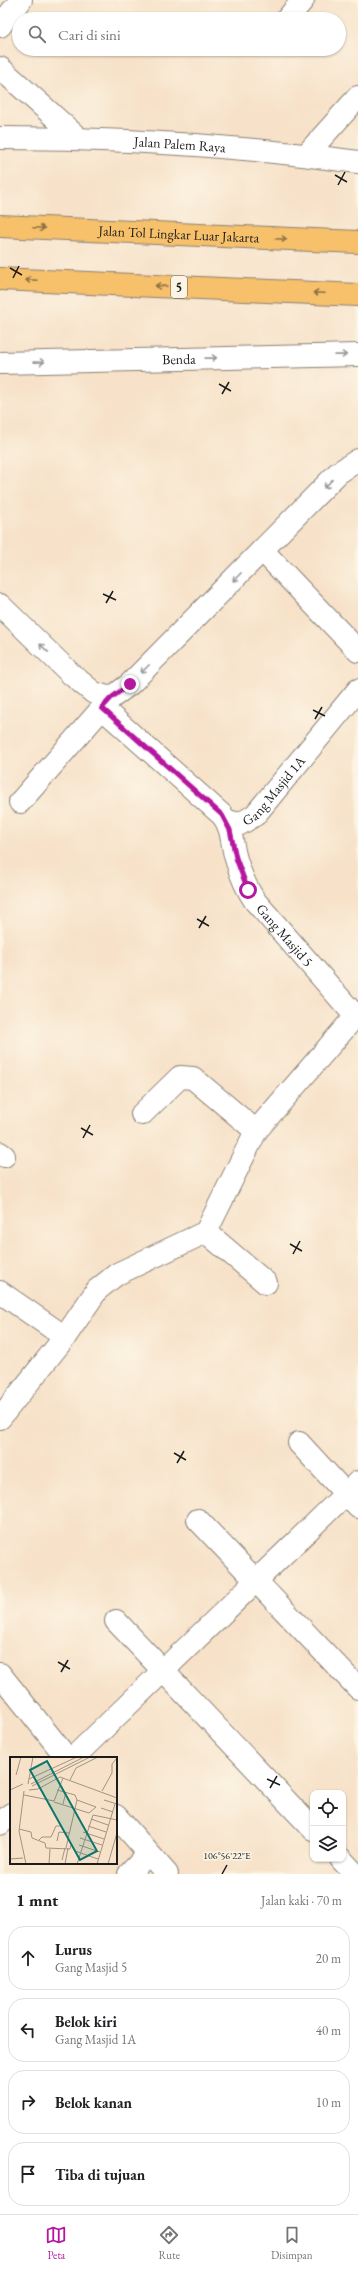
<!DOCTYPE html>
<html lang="id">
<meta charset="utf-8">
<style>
body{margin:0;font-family:"EB Garamond",serif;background:#f2f2f2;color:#202124}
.controls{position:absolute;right:12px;bottom:12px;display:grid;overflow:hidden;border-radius:8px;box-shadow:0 1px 3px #0004}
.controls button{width:36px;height:36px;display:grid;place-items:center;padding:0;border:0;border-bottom:1px solid #e0e0e0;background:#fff;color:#202124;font:20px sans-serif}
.stop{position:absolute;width:12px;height:12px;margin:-9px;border:3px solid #b5179e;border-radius:50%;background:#fff}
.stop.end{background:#b5179e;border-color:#fff;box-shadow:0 1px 4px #0008}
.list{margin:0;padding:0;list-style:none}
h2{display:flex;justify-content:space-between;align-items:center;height:52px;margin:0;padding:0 16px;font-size:17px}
h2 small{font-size:13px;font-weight:400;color:#757577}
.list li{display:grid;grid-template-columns:26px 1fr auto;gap:12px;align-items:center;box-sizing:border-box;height:64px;margin:0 8px 8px;padding:0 8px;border:1px solid #e0e0e0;border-radius:16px}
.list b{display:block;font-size:15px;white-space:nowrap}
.list p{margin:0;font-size:13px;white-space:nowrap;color:#757577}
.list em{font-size:13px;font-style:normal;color:#757577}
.icon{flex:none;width:22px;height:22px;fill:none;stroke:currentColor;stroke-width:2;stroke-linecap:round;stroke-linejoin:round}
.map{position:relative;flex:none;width:358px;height:1874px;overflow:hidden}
.search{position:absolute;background:#fff;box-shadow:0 1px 3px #0004;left:12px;right:12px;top:12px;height:44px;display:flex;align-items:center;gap:10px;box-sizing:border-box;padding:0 14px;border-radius:22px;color:#757577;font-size:15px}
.sheet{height:340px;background:#fff}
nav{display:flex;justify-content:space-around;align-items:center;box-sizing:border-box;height:56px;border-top:1px solid #e0e0e0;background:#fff;font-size:11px;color:#757577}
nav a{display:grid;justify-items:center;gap:2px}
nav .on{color:#b5179e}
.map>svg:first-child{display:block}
</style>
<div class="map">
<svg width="358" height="1874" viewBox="0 0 358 1874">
<rect width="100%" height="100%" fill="#fcf5e5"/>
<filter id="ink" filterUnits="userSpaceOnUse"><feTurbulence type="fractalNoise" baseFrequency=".025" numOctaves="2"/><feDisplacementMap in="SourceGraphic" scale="8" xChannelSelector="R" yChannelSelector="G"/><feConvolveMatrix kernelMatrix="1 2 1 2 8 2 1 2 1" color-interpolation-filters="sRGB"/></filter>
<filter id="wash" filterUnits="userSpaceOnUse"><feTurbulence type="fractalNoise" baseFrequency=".012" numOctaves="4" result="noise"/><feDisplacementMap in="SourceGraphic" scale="16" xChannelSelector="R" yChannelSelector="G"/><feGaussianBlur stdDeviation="0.9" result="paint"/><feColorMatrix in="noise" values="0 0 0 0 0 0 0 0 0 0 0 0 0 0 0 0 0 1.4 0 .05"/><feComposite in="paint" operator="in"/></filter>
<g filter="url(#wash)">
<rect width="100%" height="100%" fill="#f7e2c9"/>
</g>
<g filter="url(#ink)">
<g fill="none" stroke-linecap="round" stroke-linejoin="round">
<defs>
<g id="minor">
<path d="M287,19L303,0"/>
<path d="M0,26L21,0"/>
<path d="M0,68L78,138"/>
<path id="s1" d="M0,138C118,138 242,146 358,162"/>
<path d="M306,155L358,97"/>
<path id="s2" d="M0,363L358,355"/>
<path d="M262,550L358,651"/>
<path d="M0,605L71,674L94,693L111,698L130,684L338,473L358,460"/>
<path id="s3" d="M102,708L222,815C233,828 231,843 236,859C240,873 246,888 255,901L358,1019"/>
<path d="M20,802L111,698"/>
<path id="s4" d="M227,821L240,824L255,815L358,690"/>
<path d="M142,1114L180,1077L193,1078L256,1131"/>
<path d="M0,1153L4,1156"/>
<path d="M206,1232L266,1283"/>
<path d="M0,1292L65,1337"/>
<path d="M0,1418L65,1337L97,1290L117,1274L206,1232L256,1131L358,1013"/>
<path d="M299,1443L358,1507"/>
<path d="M198,1520L358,1688"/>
<path d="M116,1621L313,1829"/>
<path d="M0,1674L67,1758"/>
<path d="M73,1758L358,1482"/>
<path d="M116,1816L167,1874"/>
<path d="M0,1824L11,1814"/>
<path d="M341,1859L355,1874"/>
<path d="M129,1874L148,1854"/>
</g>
<g id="highway">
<path id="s5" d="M0,226L358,242"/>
<path d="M0,279L358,295"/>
</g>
</defs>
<use href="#minor" stroke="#8a7f72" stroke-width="24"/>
<use href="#highway" stroke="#8a7f72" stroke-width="24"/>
<use href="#minor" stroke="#fff" stroke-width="22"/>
<use href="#highway" stroke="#f7c06b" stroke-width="22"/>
</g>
<defs><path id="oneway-shaft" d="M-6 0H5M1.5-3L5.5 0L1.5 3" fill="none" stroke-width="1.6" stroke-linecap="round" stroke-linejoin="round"/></defs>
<g stroke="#8a6e44">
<use href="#oneway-shaft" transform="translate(39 228) rotate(3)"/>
<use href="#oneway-shaft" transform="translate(281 239) rotate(3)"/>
<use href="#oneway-shaft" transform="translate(31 280) rotate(-177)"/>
<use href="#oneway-shaft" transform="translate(161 286) rotate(-177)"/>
<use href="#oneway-shaft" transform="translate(319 293) rotate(-177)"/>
</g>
<g stroke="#999">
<use href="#oneway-shaft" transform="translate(341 355) rotate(-1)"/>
<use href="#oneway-shaft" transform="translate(211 358) rotate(-1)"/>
<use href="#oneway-shaft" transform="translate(39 362) rotate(-1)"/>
<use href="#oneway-shaft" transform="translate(328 484) rotate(134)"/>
<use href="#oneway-shaft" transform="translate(237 577) rotate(135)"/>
<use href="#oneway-shaft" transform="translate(44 648) rotate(-136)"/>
<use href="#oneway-shaft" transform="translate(145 669) rotate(135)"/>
</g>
</g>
<g fill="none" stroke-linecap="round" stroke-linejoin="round" filter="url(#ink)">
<path stroke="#b5179e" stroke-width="5" d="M130,684L111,698L102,708L222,815L230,830L236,858L248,890"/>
</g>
<path fill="none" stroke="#1c1c1c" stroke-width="1.5" d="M335,175L347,182M338,185L345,172M10,268L22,275M13,278L19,266M219,384L231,391M222,394L229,382M103,594L116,600M106,603L113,591M313,710L325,716M315,719L322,707M197,919L209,926M199,928L206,916M81,1128L93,1135M83,1138L90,1125M290,1244L302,1251M293,1254L300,1241M174,1453L186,1460M177,1463L184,1451M58,1662L70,1669M61,1672L68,1660M267,1779L280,1785M270,1788L277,1776M222,1874L227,1865"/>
<g text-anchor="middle" stroke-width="3" stroke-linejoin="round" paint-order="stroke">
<rect fill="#fcf5e5" stroke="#5f5d58" stroke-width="1" x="171" y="276" width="16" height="22" rx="3"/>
<g font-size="13" font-weight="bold" fill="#1c1c1c">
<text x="179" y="292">5</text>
</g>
<g font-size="14" fill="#1c1c1c" stroke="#fcf5e5">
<text dy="5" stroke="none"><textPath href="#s1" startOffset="180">Jalan Palem Raya</textPath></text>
<text dy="5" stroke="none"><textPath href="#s5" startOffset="179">Jalan Tol Lingkar Luar Jakarta</textPath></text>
<text dy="5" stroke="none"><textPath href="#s2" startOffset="179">Benda</textPath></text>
<text dy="5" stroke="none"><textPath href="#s4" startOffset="61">Gang Masjid 1A</textPath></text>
<text dy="5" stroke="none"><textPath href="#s3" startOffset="299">Gang Masjid 5</textPath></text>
</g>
</g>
<g transform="translate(10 1757)">
<rect width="107" height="107" fill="#f7e2c9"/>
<path fill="none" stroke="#9f9384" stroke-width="1" d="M6,18L11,0M19,22L67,0M60,23L66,11L88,0M18,27L23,0M21,27L74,0M22,29L80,0M0,33L13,27M19,33L28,32L50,20L107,41M47,33L65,38L67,43L56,91M14,34L9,74L16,107M92,34L102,16V7L107,1M14,38L44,44L53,21M94,43L107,47M44,45L79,56L86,50L67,43M53,47L56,35M91,51L103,55M81,62L98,68M78,69L96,75M9,72L21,75L22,81L35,86L36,91L60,92L61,88M73,75L94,82M70,81L92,88M29,83L32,80H41L46,69H51M47,84L49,75L59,76M69,88L90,95M65,94L88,102M0,102L13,101M52,103L55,91M39,107L40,92M55,107L58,91M67,107L83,58L107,63M87,107L105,47M98,107L107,76"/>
<path fill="#0f766e" fill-opacity="0.15" stroke="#0f766e" stroke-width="2" d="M37,4L87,94L70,103L20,13Z"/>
<rect width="107" height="107" fill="none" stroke="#1c1c1c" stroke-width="2"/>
</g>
<g font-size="10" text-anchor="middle" fill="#1c1c1c" stroke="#fcf5e5" stroke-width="3" stroke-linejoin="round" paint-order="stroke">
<text x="227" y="1859">106°56'22"E</text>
</g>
</svg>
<div class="controls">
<button><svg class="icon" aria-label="locate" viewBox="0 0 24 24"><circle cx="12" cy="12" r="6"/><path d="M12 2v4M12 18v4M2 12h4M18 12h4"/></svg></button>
<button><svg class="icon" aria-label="layers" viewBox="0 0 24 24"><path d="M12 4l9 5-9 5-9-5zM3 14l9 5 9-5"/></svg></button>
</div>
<div class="stop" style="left:248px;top:890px"></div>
<div class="stop end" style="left:130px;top:684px"></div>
<div class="search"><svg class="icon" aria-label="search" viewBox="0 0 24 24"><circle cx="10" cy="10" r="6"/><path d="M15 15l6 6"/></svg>Cari di sini</div>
</div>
<section class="sheet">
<h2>1 mnt<small>Jalan kaki · 70 m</small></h2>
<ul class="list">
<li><svg class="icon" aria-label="ahead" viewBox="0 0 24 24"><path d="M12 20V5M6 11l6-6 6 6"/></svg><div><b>Lurus</b><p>Gang Masjid 5</p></div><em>20 m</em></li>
<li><svg class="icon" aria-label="left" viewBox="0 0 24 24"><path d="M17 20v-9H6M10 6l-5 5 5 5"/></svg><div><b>Belok kiri</b><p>Gang Masjid 1A</p></div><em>40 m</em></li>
<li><svg class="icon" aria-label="right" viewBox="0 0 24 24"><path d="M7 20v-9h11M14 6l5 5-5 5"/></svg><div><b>Belok kanan</b></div><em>10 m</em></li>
<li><svg class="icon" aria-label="arrive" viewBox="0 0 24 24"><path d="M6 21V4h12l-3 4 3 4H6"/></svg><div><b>Tiba di tujuan</b></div></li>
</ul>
</section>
<nav>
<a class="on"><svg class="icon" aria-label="map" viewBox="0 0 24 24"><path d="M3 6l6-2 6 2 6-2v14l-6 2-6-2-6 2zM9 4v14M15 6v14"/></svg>Peta</a>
<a><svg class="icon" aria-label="directions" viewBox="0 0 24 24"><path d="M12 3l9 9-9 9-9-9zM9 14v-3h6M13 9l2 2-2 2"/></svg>Rute</a>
<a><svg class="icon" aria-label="saved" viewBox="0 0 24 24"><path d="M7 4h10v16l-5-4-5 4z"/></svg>Disimpan</a>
</nav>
